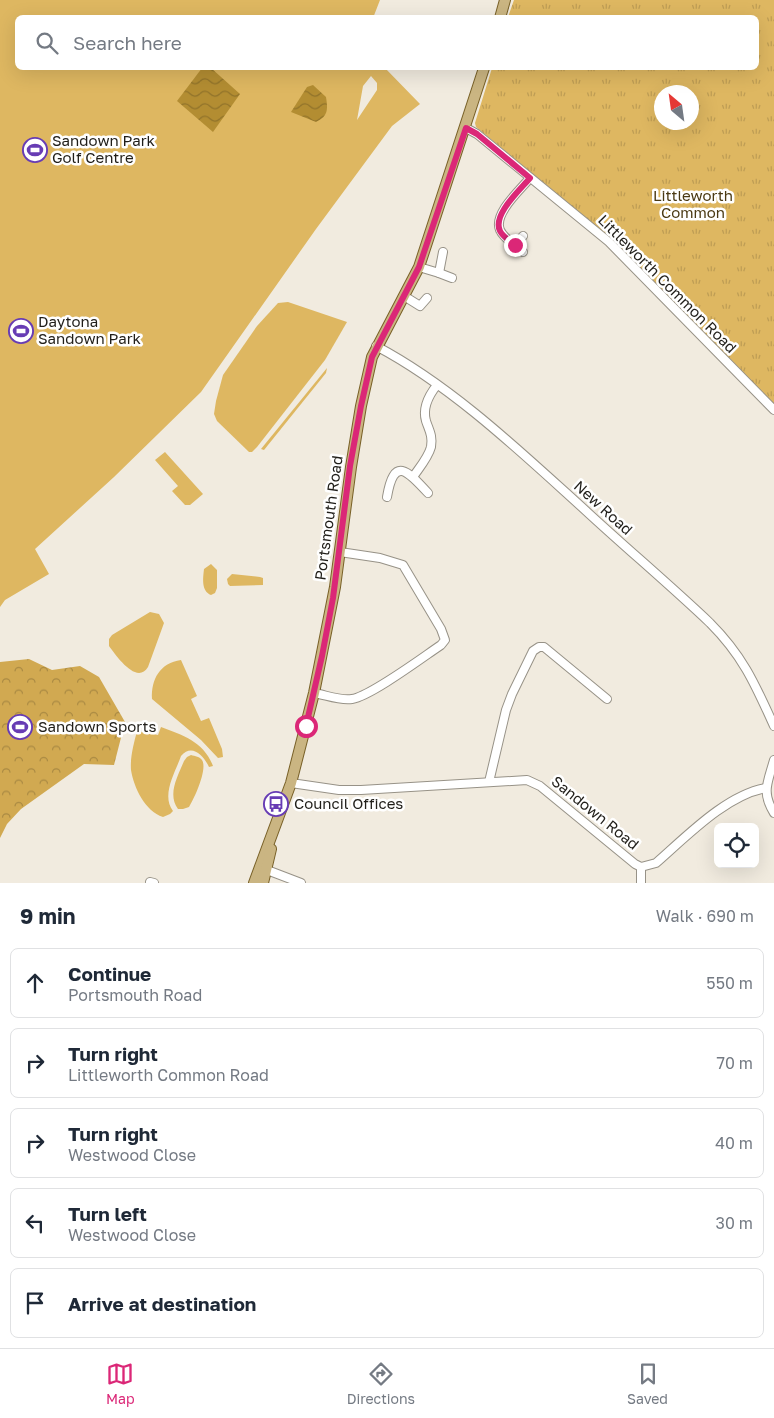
<!DOCTYPE html>
<meta charset="utf-8">
<style>
body{margin:0;font-family:"Golos Text",sans-serif;background:#f2f2f3;color:#1f2937}
.controls{position:absolute;right:15px;bottom:15px;display:grid;overflow:hidden;border-radius:8px;box-shadow:0 5px 20px #0002}
.controls button{width:45px;height:45px;display:grid;place-items:center;padding:0;border:0;border-bottom:1px solid #e0e1e3;background:#fff;color:#1f2937;font:25px sans-serif}
.compass{position:absolute;left:654px;top:85px;width:45px;height:45px;border-radius:50%;background:#fff;box-shadow:0 5px 20px #0002;rotate:331deg}
.stop{position:absolute;width:15px;height:15px;margin:-11px;border:4px solid #db2777;border-radius:50%;background:#fff}
.stop.end{background:#db2777;border-color:#fff;box-shadow:0 1px 5px #0008}
.list{margin:0;padding:0;list-style:none}
h2{display:flex;justify-content:space-between;align-items:center;height:65px;margin:0;padding:0 20px;font-size:21px}
h2 small{font-size:16px;font-weight:400;color:#747a83}
.list li{display:grid;grid-template-columns:32px 1fr auto;gap:15px;align-items:center;box-sizing:border-box;height:70px;margin:0 10px 10px;padding:0 10px;border:1px solid #e0e1e3;border-radius:8px}
.list b{display:block;font-size:19px;white-space:nowrap}
.list p{margin:0;font-size:16px;white-space:nowrap;color:#747a83}
.list em{font-size:16px;font-style:normal;color:#747a83}
.icon{flex:none;width:28px;height:28px;fill:none;stroke:currentColor;stroke-width:2;stroke-linecap:round;stroke-linejoin:round}
.map{position:relative;flex:none;width:774px;height:883px;overflow:hidden}
.search{position:absolute;background:#fff;box-shadow:0 5px 20px #0002;left:15px;right:15px;top:15px;height:55px;display:flex;align-items:center;gap:12px;box-sizing:border-box;padding:0 18px;border-radius:8px;color:#747a83;font-size:19px}
.sheet{height:465px;background:#fff}
nav{display:flex;justify-content:space-around;align-items:center;box-sizing:border-box;height:70px;border-top:1px solid #e0e1e3;background:#fff;font-size:14px;color:#747a83}
nav a{display:grid;justify-items:center;gap:2px}
nav .on{color:#db2777}
.map>svg:first-child{display:block}
</style>
<div class="map">
<svg width="774" height="883" viewBox="0 0 774 883">
<defs>
<pattern id="forest-crowns" width="20" height="18" patternUnits="userSpaceOnUse" patternTransform="scale(1.25)"><rect width="20" height="18" fill="#d1a951"/><path d="M2 6a3 3 0 1 1 6 0M12 15a3 3 0 1 1 6 0" fill="none" stroke="#a98942"/></pattern>
<pattern id="park-tufts" width="24" height="20" patternUnits="userSpaceOnUse" patternTransform="scale(1.25)"><rect width="24" height="20" fill="#deb761"/><path d="M3 7l-1-3M5 7V3M7 7l1-3M15 17l-1-3M17 17v-4M19 17l1-3" fill="none" stroke="#be9d54"/></pattern>
<pattern id="water-waves" width="16" height="10" patternUnits="userSpaceOnUse" patternTransform="scale(1.25)"><rect width="16" height="10" fill="#b38d32"/><path d="M0 5q4-4 8 0t8 0" fill="none" stroke="#91732a"/></pattern>
</defs>
<rect width="100%" height="100%" fill="#f1ebdf"/>
<g fill="#deb761" fill-rule="evenodd">
<path d="M0,0H380L373,18H18V68H385L420,104L392,126L316,229L201,392L114,477L35,549L49,574L5,600L0,607ZM371,76L377,83V90L357,120L363,86Z"/>
<path d="M288,302L347,322L325,360L257,447L252,452H249L217,421L214,414L216,401L223,375L257,326L278,303Z"/>
<path d="M327,368L326,373L264,450L261,449Z"/>
<path d="M165,452L203,494L190,505H185L172,491L178,486L155,460Z"/>
<path d="M211,564L217,570V588L215,593L211,595C201,591 203,578 204,569Z"/>
<path d="M232,574L260,577L263,578V585L230,586L228,584L227,579Z"/>
<path d="M150,612L159,614L164,623L148,667C137,685 117,657 109,646V639L112,635Z"/>
<path d="M181,660L197,696L191,699L201,721L209,718L222,749L223,757L218,758L201,740L152,699C151,679 160,663 181,660Z"/>
<path d="M161,727C183,735 204,742 213,766L209,767C204,756 192,743 181,756C175,773 161,795 173,811L170,814L163,817C145,811 134,788 131,770C130,757 134,743 137,731L158,735Z"/>
<path d="M191,755C195,756 200,757 202,760C208,769 194,799 189,807L183,809H178C167,794 178,776 184,761L187,757Z"/>
</g>
<path fill="url(#forest-crowns)" d="M29,659L52,670L80,666L99,677L125,722L114,765L84,764L21,809L7,824L0,838V662Z"/>
<path fill="url(#park-tufts)" fill-rule="evenodd" d="M514,0H774V406L609,237L476,127L475,123L492,68H756V18L508,17ZM662,92H692V122H662Z"/>
<g fill="url(#water-waves)">
<path d="M202,68H211L240,94L213,132L177,101Z"/>
<path d="M313,85L326,97C328,110 328,116 316,122L291,112L307,87Z"/>
</g>
<g fill="none" stroke-linecap="round" stroke-linejoin="round">
<defs>
<g id="minor">
<path d="M466,128L477,134L609,242L774,410"/>
<path d="M515,245L523,236"/>
<path d="M523,252C516,246 504,239 500,230C493,214 520,190 530,178"/>
<path d="M419,267L439,273L443,252"/>
<path d="M439,273L452,278"/>
<path d="M404,296L420,306L427,298"/>
<path d="M376,346C452,386 522,453 585,510C626,548 669,584 710,623C743,656 755,684 774,726"/>
<path d="M413,477C419,468 428,458 431,447C433,436 429,430 426,421C422,407 429,395 437,385"/>
<path d="M387,497C394,456 407,470 428,493"/>
<path d="M314,693C326,695 340,701 352,699C371,696 423,657 441,645L445,640L441,629L403,565L380,558L340,552"/>
<path d="M774,760C768,782 761,792 774,813"/>
<path d="M489,782L506,710L512,694L533,651L539,647H544L607,699"/>
<path d="M291,783L339,790H361L527,780L540,786L635,864L641,867L656,863C687,836 726,795 766,788"/>
<path d="M267,870L301,883"/>
<path d="M150,882L154,883"/>
<path d="M641,883V867"/>
</g>
<g id="major">
<path d="M500,18L505,0"/>
<path d="M254,883L291,783L314,693L335,587L351,467L361,406L372,357L419,267L484,68"/>
<path d="M263,883L271,849"/>
</g>
</defs>
<use href="#minor" stroke="#979287" stroke-width="10"/>
<use href="#major" stroke="#786027" stroke-width="12"/>
<use href="#minor" stroke="#fff" stroke-width="8"/>
<use href="#major" stroke="#cab582" stroke-width="10"/>
</g>
<g fill="none" stroke-linecap="round" stroke-linejoin="round">
<path stroke="#db2777" stroke-width="6" d="M306,726L322,656L333,598L350,466L361,406L372,357L419,267L466,128L477,134L530,178C520,190 492,215 500,231C503,237 510,241 515,245"/>
</g>
<defs>
<symbol id="stadium-ring" viewBox="-11 -11 22 22"><circle r="9.5" fill="#fff" stroke="#673cb4" stroke-width="1.5"/><path d="M0-5a6.5 5 0 1 0 0 10a6.5 5 0 1 0 0-10ZM-3.5-1.8h7v3.6h-7Z" fill="#673cb4"/></symbol>
<symbol id="bus-ring" viewBox="-11 -11 22 22"><circle r="9.5" fill="#fff" stroke="#673cb4" stroke-width="1.5"/><path d="M-5-6H5V4H4V6H2V4H-2V6H-4V4H-5ZM-3.5-4V0h7V-4ZM-3.5 1.2v1.5H-2V1.2ZM2 1.2v1.5H3.5V1.2Z" fill="#673cb4"/></symbol>
</defs>
<g fill-rule="evenodd">
<use href="#stadium-ring" x="21" y="136" width="28" height="28"/>
<use href="#stadium-ring" x="7" y="317" width="28" height="28"/>
<use href="#stadium-ring" x="6" y="713" width="28" height="28"/>
<use href="#bus-ring" x="262" y="790" width="28" height="28"/>
</g>
<g text-anchor="middle" stroke-width="5" stroke-linejoin="round" paint-order="stroke">
<g font-size="15" fill="#201e19" stroke="#fff" text-anchor="start">
<text x="52" y="146">Sandown Park<tspan x="52" dy="17">Golf Centre</tspan></text>
<text x="38" y="327">Daytona<tspan x="38" dy="17">Sandown Park</tspan></text>
<text x="38" y="732">Sandown Sports</text>
<text x="294" y="809">Council Offices</text>
</g>
<g font-size="15" fill="#4a3913" stroke="#fff">
<text x="693" y="201">Littleworth<tspan x="693" dy="17">Common</tspan></text>
</g>
<g font-size="15" fill="#201e19" stroke="#fff">
<text transform="translate(667 284) rotate(45)" y="5">Littleworth Common Road</text>
<text transform="translate(603 508) rotate(42)" y="5">New Road</text>
<text transform="translate(329 518) rotate(-82)" y="5">Portsmouth Road</text>
<text transform="translate(595 813) rotate(39)" y="5">Sandown Road</text>
</g>
</g>
</svg>
<div class="controls">
<button><svg class="icon" aria-label="locate" viewBox="0 0 24 24"><circle cx="12" cy="12" r="6"/><path d="M12 2v4M12 18v4M2 12h4M18 12h4"/></svg></button>
</div>
<svg class="compass" viewBox="-18 -18 36 36"><path d="M0-13l5 13h-10z" fill="#e53935"/><path d="M0 13l5-13h-10z" fill="#747a83"/></svg>
<div class="stop" style="left:306px;top:726px"></div>
<div class="stop end" style="left:515px;top:245px"></div>
<div class="search"><svg class="icon" aria-label="search" viewBox="0 0 24 24"><circle cx="10" cy="10" r="6"/><path d="M15 15l6 6"/></svg>Search here</div>
</div>
<section class="sheet">
<h2>9 min<small>Walk · 690 m</small></h2>
<ul class="list">
<li><svg class="icon" aria-label="ahead" viewBox="0 0 24 24"><path d="M12 20V5M6 11l6-6 6 6"/></svg><div><b>Continue</b><p>Portsmouth Road</p></div><em>550 m</em></li>
<li><svg class="icon" aria-label="right" viewBox="0 0 24 24"><path d="M7 20v-9h11M14 6l5 5-5 5"/></svg><div><b>Turn right</b><p>Littleworth Common Road</p></div><em>70 m</em></li>
<li><svg class="icon" aria-label="right" viewBox="0 0 24 24"><path d="M7 20v-9h11M14 6l5 5-5 5"/></svg><div><b>Turn right</b><p>Westwood Close</p></div><em>40 m</em></li>
<li><svg class="icon" aria-label="left" viewBox="0 0 24 24"><path d="M17 20v-9H6M10 6l-5 5 5 5"/></svg><div><b>Turn left</b><p>Westwood Close</p></div><em>30 m</em></li>
<li><svg class="icon" aria-label="arrive" viewBox="0 0 24 24"><path d="M6 21V4h12l-3 4 3 4H6"/></svg><div><b>Arrive at destination</b></div></li>
</ul>
</section>
<nav>
<a class="on"><svg class="icon" aria-label="map" viewBox="0 0 24 24"><path d="M3 6l6-2 6 2 6-2v14l-6 2-6-2-6 2zM9 4v14M15 6v14"/></svg>Map</a>
<a><svg class="icon" aria-label="directions" viewBox="0 0 24 24"><path d="M12 3l9 9-9 9-9-9zM9 14v-3h6M13 9l2 2-2 2"/></svg>Directions</a>
<a><svg class="icon" aria-label="saved" viewBox="0 0 24 24"><path d="M7 4h10v16l-5-4-5 4z"/></svg>Saved</a>
</nav>
